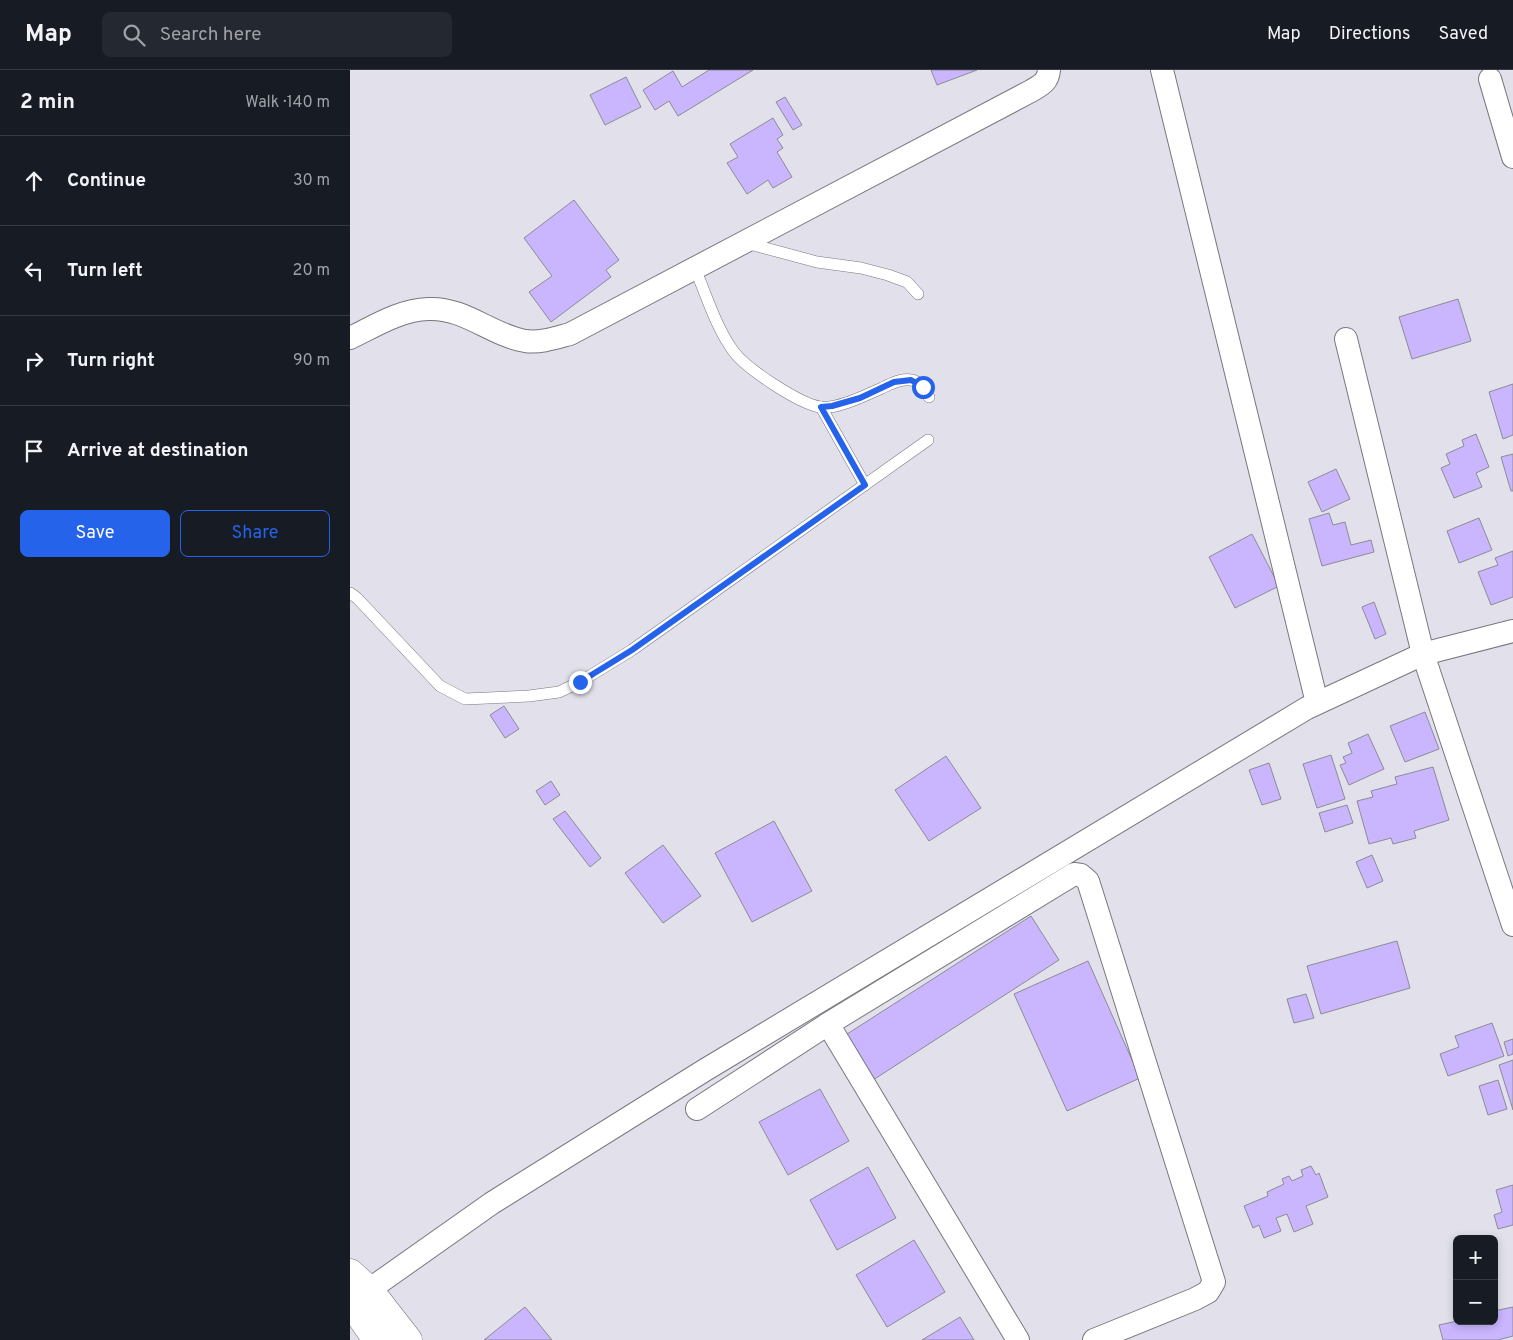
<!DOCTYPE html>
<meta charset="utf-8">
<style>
body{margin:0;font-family:Overpass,sans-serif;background:#242831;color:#f1f3f6}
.controls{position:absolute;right:15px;bottom:15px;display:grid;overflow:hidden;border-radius:8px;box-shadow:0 2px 8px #0003}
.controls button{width:45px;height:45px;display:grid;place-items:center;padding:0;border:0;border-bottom:1px solid #363941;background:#171b24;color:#f1f3f6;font:25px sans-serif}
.stop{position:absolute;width:15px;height:15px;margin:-11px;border:4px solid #2563eb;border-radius:50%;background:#fff}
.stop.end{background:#2563eb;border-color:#fff;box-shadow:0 1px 5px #0008}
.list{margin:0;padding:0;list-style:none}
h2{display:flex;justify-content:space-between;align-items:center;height:65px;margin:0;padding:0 20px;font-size:21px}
h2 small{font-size:16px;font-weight:400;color:#9ea1a6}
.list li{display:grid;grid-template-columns:32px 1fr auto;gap:15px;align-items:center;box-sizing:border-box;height:90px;padding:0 20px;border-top:1px solid #363941}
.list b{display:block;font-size:19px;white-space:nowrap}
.list em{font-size:16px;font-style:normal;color:#9ea1a6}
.actions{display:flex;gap:10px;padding:15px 20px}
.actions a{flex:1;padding:11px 0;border:1px solid #2563eb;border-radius:8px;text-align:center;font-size:18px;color:#2563eb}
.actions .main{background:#2563eb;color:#fff}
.icon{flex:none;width:28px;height:28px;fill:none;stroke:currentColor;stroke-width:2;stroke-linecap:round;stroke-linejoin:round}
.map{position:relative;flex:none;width:1163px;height:1270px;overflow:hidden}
header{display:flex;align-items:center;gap:30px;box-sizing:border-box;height:70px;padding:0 25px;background:#171b24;border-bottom:1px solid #363941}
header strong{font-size:24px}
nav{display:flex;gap:28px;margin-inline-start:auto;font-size:18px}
.search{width:350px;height:45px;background:#242831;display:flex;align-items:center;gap:12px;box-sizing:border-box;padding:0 18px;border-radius:8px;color:#9ea1a6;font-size:19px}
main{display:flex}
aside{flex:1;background:#171b24}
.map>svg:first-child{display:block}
</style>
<header>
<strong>Map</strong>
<div class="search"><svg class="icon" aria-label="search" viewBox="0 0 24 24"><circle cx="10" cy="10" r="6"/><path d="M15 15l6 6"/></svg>Search here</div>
<nav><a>Map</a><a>Directions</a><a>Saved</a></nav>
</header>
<main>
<aside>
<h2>2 min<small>Walk · 140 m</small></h2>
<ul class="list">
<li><svg class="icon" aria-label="ahead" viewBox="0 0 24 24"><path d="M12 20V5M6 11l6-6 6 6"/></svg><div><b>Continue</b></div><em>30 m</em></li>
<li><svg class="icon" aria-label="left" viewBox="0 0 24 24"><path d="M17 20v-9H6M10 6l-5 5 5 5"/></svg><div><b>Turn left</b></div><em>20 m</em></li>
<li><svg class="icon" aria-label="right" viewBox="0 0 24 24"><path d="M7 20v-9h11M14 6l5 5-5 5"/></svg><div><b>Turn right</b></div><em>90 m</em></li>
<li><svg class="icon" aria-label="arrive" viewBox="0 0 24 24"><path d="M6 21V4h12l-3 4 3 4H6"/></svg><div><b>Arrive at destination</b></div></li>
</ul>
<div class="actions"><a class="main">Save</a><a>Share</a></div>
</aside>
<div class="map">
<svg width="1163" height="1270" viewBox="0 0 1163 1270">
<rect width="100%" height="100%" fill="#e2e0ea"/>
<g fill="#c9b6fe" stroke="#8d8b94">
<path d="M359,0H403L328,46L319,31L305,40L293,20L323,1L332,17Z"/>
<path d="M581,0H627L587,15Z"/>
<path d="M276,7L291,37L255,55L240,25Z"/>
<path d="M435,27L452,55L443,60L426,32Z"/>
<path d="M423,48L433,65L427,69L433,78L427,82L442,107L423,118L418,110L397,124L377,93L388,87L380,74Z"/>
<path d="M224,130L269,190L256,200L261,207L201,252L179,222L202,206L174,168Z"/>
<path d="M1108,229L1121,271L1062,289L1049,247Z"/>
<path d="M1163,314V365L1153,369L1139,322Z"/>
<path d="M1126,364L1139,397L1126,403L1132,417L1104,428L1091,398L1100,394L1096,384L1114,376L1112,370Z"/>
<path d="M1163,384V421H1161L1151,387Z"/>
<path d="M986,399L1000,429L972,442L958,412Z"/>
<path d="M979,443L983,455L995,452L1001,475L1021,470L1024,482L972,496L959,449Z"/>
<path d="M1129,448L1142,480L1109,493L1097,461Z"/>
<path d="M902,464L929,516L885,538L859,487Z"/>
<path d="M1163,481V527L1141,535L1128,502L1148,495L1145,488Z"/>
<path d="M1024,532L1036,564L1025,569L1012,537Z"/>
<path d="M154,636L169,659L155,668L140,645Z"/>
<path d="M1075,642L1089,679L1055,692L1040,656Z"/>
<path d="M1018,664L1034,699L999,715L990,695L996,693L993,687L1002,683L998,673Z"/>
<path d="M981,685L995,729L967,738L953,694Z"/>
<path d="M596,686L631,738L579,771L545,720Z"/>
<path d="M919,693L931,729L912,735L899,700Z"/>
<path d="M1083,697L1099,750L1064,761L1066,768L1043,774L1041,768L1019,774L1007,731L1023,727L1021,721L1047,714L1045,707Z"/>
<path d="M201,711L210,725L195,735L186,721Z"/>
<path d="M997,735L1003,753L975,762L969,743Z"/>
<path d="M215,741L251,788L240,797L203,749Z"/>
<path d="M424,751L462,821L402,852L365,783Z"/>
<path d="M313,775L351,826L313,853L275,803Z"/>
<path d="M1022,785L1033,811L1017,818L1006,792Z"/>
<path d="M681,846L709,890L523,1010L494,966Z"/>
<path d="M1047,871L1060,918L971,944L957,896Z"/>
<path d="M738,891L790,1008L717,1041L664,924Z"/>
<path d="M956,924L964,948L944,953L937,929Z"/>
<path d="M1142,953L1154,986L1098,1006L1090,984L1109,977L1105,966Z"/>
<path d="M1163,969V984L1158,986L1154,972Z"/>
<path d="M1163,990V1040L1149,995Z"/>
<path d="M1148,1010L1157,1039L1138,1045L1129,1016Z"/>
<path d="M470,1019L499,1071L438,1105L409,1052Z"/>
<path d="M961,1096L966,1105L969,1103L978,1127L956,1136L963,1154L944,1162L937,1144L926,1148L931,1161L914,1168L909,1155L903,1158L894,1136L918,1126L917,1122L934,1114L932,1109L939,1106L942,1111L953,1106L951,1100Z"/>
<path d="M518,1097L546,1148L487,1180L460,1130Z"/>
<path d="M1163,1115V1155L1148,1159L1144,1145L1152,1142L1146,1120Z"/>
<path d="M564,1170L595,1222L537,1257L506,1205Z"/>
<path d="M175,1237L202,1270H134Z"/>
<path d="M1163,1237V1266L1148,1270H1093L1089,1255L1107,1251H1144V1241Z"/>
<path d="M610,1247L624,1270H572Z"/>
</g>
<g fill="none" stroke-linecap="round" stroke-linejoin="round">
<defs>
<g id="lane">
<path d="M396,173L467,192L511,198L538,205L557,212L568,224"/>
<path d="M345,199C357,226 366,258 384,282C397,299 448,333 470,337C486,340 516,325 532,318C540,314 551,308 561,310C570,311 575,320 579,327"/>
<path d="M471,337L515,415"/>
<path d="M0,523L7,528L90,616L115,629L179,626L209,622L230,612L282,580L578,370"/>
</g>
<g id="street">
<path d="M812,0L967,633"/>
<path d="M1140,9L1163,87"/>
<path d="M0,268C25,256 50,240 78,239C114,237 141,265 175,271C191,273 205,268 220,264L681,21C691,15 698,12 699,0"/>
<path d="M996,269L1073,584L1163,855"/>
<path d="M347,1039L478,954"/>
<path d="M6,1229L142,1133L355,1000L957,638L1073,584L1163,561"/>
<path d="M668,1270L478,954L724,804L731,805L738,811L864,1212L858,1222L845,1229L744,1270"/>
</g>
<g id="secondary">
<path d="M0,1203L19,1220L58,1270"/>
<path d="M0,1231L27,1270"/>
</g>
</defs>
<use href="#lane" stroke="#79777f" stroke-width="12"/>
<use href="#street" stroke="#79777f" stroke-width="24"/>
<use href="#secondary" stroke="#79777f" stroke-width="29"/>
<use href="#lane" stroke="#fff" stroke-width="11"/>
<use href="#street" stroke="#fff" stroke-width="22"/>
<use href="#secondary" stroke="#fff" stroke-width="28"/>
</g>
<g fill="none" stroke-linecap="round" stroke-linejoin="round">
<path stroke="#2563eb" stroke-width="6" d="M230,612L282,580L515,415L471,337L482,336L510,328L544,312L561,310L573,317"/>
</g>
</svg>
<div class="controls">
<button>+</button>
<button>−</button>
</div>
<div class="stop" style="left:573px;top:317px"></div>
<div class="stop end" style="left:230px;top:612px"></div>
</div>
</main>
